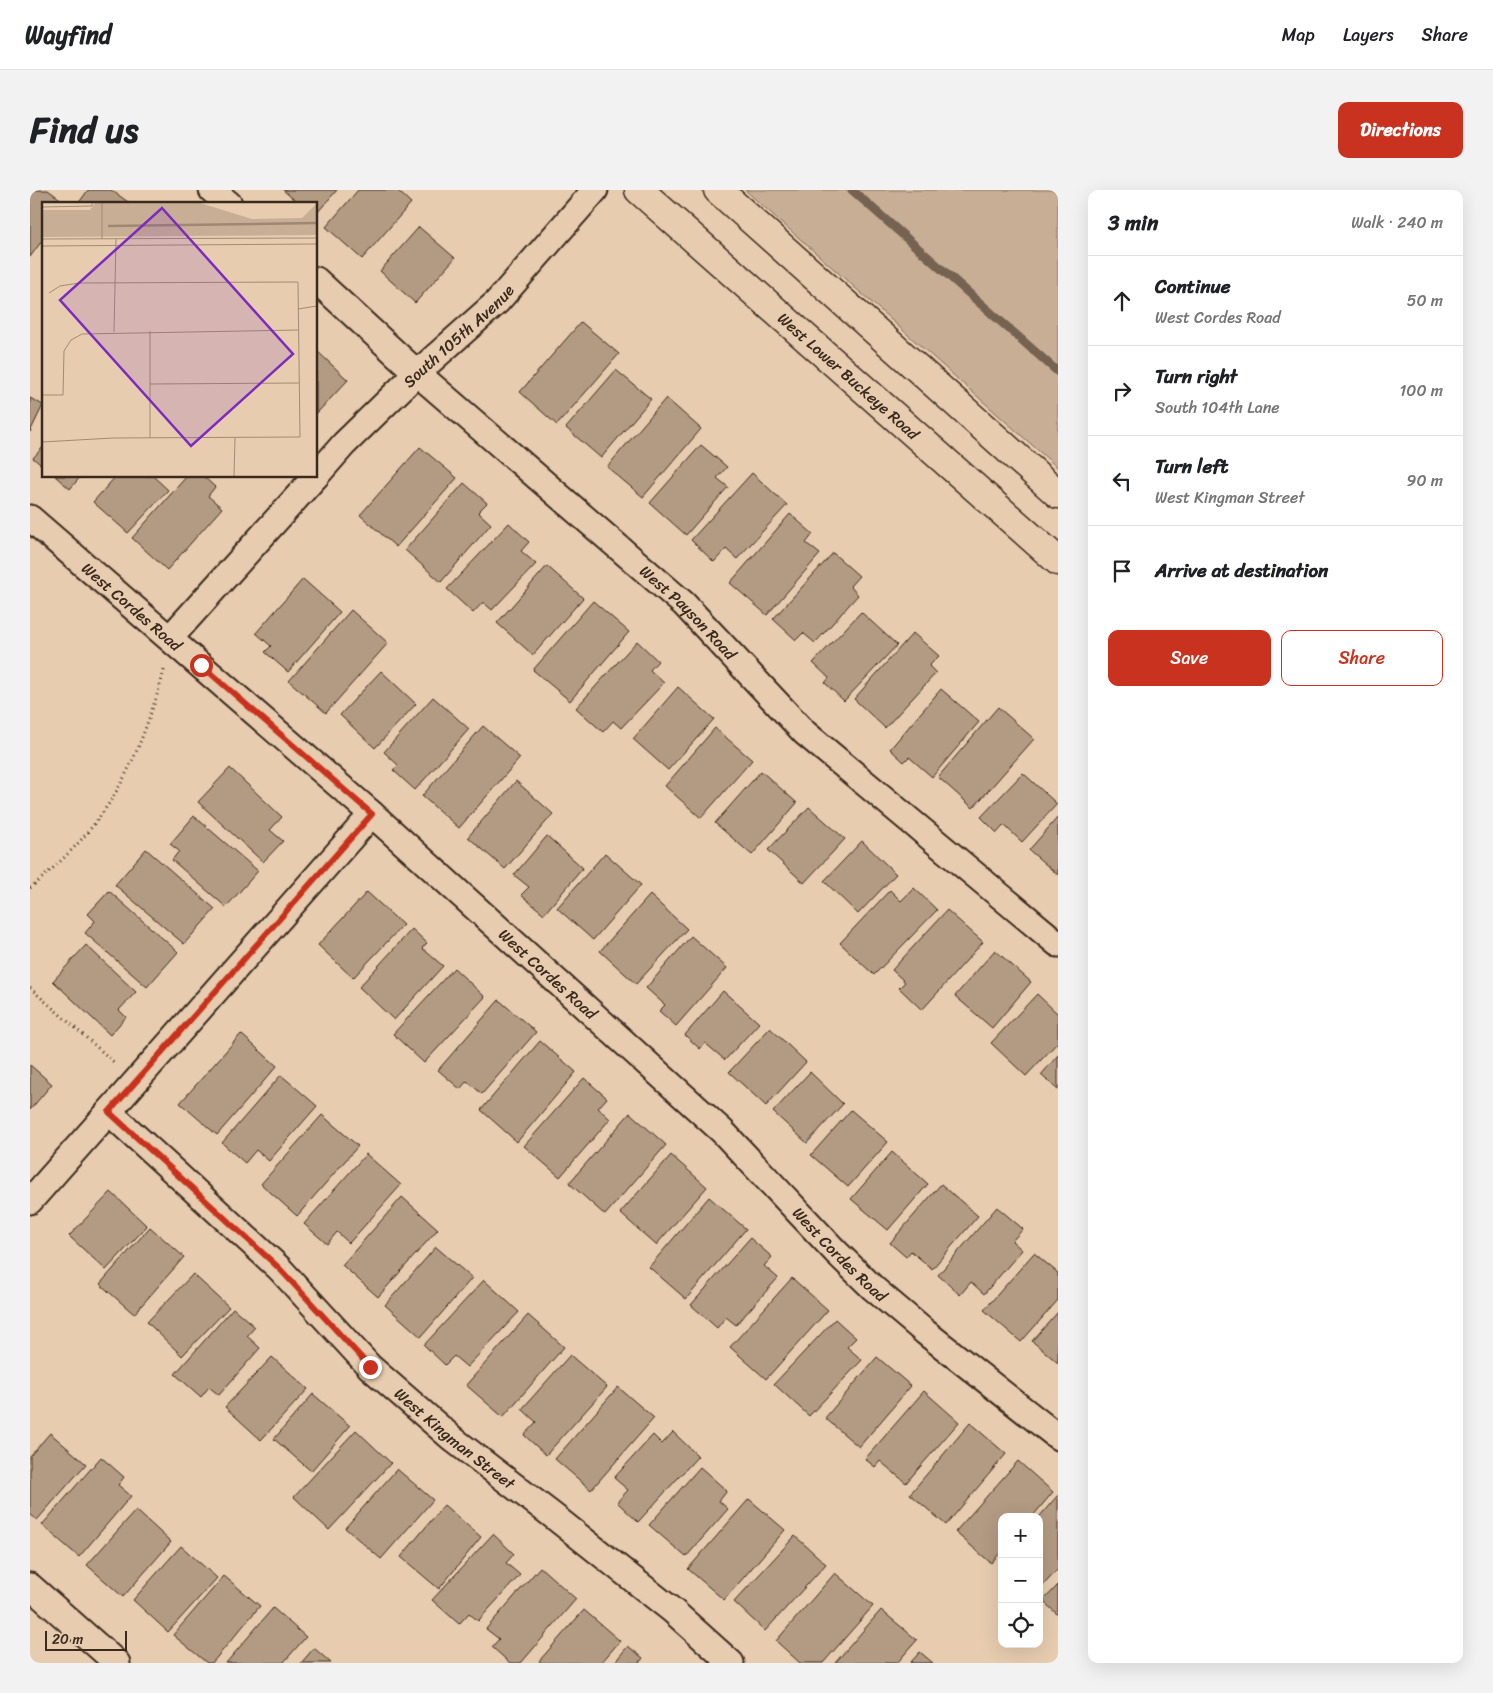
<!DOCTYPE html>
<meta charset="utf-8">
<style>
body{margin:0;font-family:Sriracha,sans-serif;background:#f2f2f2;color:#202124}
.controls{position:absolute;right:15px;bottom:15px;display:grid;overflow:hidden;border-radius:10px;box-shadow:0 5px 20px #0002}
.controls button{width:45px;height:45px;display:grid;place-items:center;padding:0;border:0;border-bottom:1px solid #e0e0e0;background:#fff;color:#202124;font:25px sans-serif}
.scale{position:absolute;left:15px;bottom:12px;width:82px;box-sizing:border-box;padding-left:5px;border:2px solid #3b2a1e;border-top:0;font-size:14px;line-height:18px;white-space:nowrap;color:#3b2a1e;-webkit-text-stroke:4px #e7ccaf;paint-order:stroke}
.stop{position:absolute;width:15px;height:15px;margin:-11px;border:4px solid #c8321e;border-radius:50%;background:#fff}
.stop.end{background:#c8321e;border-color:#fff;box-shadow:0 1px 5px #0008}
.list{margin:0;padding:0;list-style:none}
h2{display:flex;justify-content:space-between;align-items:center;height:65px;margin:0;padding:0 20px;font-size:21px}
h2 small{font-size:16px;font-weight:400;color:#757577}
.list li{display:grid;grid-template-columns:32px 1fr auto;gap:15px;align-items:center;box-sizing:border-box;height:90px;padding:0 20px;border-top:1px solid #e0e0e0}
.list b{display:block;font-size:19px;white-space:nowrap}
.list p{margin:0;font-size:16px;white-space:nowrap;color:#757577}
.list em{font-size:16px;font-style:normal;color:#757577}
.actions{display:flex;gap:10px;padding:15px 20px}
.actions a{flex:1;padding:11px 0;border:1px solid #c8321e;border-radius:10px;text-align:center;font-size:18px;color:#c8321e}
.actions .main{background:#c8321e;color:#fff}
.icon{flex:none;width:28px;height:28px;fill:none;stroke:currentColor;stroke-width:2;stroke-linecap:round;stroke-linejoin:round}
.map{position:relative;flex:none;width:1028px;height:1473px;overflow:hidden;border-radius:10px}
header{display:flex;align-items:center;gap:30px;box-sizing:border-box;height:70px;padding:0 25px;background:#fff;border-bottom:1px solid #e0e0e0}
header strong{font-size:24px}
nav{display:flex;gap:28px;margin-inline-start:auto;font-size:18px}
.intro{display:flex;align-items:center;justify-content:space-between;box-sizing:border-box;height:120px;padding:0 30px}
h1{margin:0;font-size:35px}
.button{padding:12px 22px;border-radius:10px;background:#c8321e;color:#fff;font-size:18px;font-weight:700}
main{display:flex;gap:30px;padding:0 30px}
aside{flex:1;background:#fff;border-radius:10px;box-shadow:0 5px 20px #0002}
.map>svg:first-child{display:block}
</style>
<header>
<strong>Wayfind</strong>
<nav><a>Map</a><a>Layers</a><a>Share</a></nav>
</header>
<div class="intro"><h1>Find us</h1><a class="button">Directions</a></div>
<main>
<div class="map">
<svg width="1028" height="1473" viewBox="0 0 1028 1473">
<rect width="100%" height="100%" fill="#e7ccaf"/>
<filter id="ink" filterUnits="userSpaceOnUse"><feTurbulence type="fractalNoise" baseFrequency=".02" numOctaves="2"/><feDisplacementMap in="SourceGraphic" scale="10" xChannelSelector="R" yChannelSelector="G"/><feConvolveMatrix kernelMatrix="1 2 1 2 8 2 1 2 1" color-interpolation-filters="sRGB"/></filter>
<g filter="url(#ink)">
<path fill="#c8ae95" stroke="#826c5a" d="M715,0H1028V278Z"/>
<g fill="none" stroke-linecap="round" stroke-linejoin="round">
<path stroke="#766251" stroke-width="9" d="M822,0L1028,182"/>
</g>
<g fill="#b39a82" stroke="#3b2a1e">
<path d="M0,0H18L37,14H14V48L0,67Z"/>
<path d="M58,0H81L101,14H48Z"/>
<path d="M253,0H307L286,24V14H269Z"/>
<path d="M328,0H367L381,13L332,69L296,37Z"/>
<path d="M389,37L425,68L385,113L350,81Z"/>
<path d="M551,132L589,164L527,235L490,202Z"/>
<path d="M286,160L318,190L286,224Z"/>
<path d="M586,180L621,209L571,268L536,238Z"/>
<path d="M0,208L13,215L0,242Z"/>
<path d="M636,208L671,239L613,307L577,277Z"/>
<path d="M671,255L697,277L687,288L698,297L656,345L620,313Z"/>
<path d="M14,256V277L3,268Z"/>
<path d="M390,257L427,288L366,357L330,325Z"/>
<path d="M722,283L757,315L707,369L696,359L684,372L661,350Z"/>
<path d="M25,286H51L40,299Z"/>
<path d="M86,286H123L138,300L98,343L63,312Z"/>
<path d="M157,286H173L185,297L178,306L192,318L137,380L102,348Z"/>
<path d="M434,293L457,313L448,322L461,334L411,392L375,360Z"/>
<path d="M760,324L783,344L776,353L790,364L737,425L700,393Z"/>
<path d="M479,333L499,352L491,361L506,374L462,420L453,412L443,423L417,399Z"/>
<path d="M803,363L829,386L820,396L828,405L785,453L773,443L766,450L743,429Z"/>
<path d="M517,376L553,408L503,465L467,433Z"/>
<path d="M273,389L310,422L258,482L235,462L241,456L226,443Z"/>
<path d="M563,411L599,442L540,511L503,480Z"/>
<path d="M321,420L358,453L296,523L259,491Z"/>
<path d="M831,422L867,455L814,511L795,493L799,488L783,473Z"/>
<path d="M883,443L909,466L899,476L906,483L855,538L824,509Z"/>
<path d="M607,451L628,471L620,480L634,493L591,538L583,531L573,542L546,518Z"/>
<path d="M351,481L386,514L345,558L310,525Z"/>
<path d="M648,497L684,529L638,580L603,549Z"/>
<path d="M911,499L949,532L902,587L879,567L874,572L860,559Z"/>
<path d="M403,507L439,539L385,600L363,580L368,575L354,562Z"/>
<path d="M968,517L1004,549L943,618L908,587Z"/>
<path d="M453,536L490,568L429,638L392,606Z"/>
<path d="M685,538L722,570L671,628L635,596Z"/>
<path d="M200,578L252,627L240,640L253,651L233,672L168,612Z"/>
<path d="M731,581L767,613L722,665L685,633Z"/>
<path d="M993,583L1027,614L992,652L974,635L967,643L951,627Z"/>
<path d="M486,591L523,624L475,679L438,647Z"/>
<path d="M779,617L815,649L774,693L738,660Z"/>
<path d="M164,626L228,681L196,717L142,670L149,661L140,654Z"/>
<path d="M1028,627V685L999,660Z"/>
<path d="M517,646L553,678L514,724L491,705L499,697L484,685Z"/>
<path d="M832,651L866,684L828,724L794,691Z"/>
<path d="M116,659L185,719L154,754L85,695Z"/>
<path d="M575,663L611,695L563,750L527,718Z"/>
<path d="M884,698L907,720L844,785L810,753L860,700L871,711Z"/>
<path d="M79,701L148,762L117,797L55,743L65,731L58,724Z"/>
<path d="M337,702L373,735L323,788L288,755Z"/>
<path d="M620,705L657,739L606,794L570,761Z"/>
<path d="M917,720L953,752L892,820L869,798L875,792L862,780Z"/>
<path d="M382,739L397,753L392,758L413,776L364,830L329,797Z"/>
<path d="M661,746L697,778L646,836L629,821L635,815L616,798Z"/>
<path d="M56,755L106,802L89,820L96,827L80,845L23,791Z"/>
<path d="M965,760L1001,792L962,838L925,806Z"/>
<path d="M424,778L455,807L394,873L363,844Z"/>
<path d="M693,801L729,833L695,870L675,853L670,859L655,845Z"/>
<path d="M1007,804L1028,824V852L996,886L961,853Z"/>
<path d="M469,810L506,842L452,904L437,891L430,899L408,880Z"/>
<path d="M740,838L776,872L736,916L699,882Z"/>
<path d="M211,844L247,876L187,945L150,913Z"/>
<path d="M510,851L546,882L487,952L451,920Z"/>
<path d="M1028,865V900L1011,885Z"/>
<path d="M0,875L22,894L0,920Z"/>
<path d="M780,882L813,914L777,953L743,922Z"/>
<path d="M251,885L287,916L239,971L226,960L215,973L192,953Z"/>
<path d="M554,888L577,908L568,918L580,929L530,987L494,956Z"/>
<path d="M821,920L858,952L818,997L781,965Z"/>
<path d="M600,923L636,955L575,1025L539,993Z"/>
<path d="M292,925L328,956L267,1026L231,994Z"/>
<path d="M862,962L898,994L858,1040L821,1009Z"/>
<path d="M336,964L371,995L319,1053L307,1042L297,1054L274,1034Z"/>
<path d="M641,965L677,997L626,1055L590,1023Z"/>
<path d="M911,994L948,1026L902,1079L881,1061L876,1067L860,1053Z"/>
<path d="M81,1002L117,1036L76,1080L39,1046Z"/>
<path d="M372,1007L408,1039L348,1107L312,1075Z"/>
<path d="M679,1007L716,1039L656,1109L619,1077Z"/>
<path d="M967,1017L993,1039L982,1051L992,1060L954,1104L941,1092L930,1105L908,1085Z"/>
<path d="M120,1037L154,1067L104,1124L70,1094Z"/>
<path d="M720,1048L742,1067L734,1076L748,1088L706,1135L696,1127L687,1138L661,1115Z"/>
<path d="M406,1057L442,1088L391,1147L355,1115Z"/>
<path d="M1004,1063L1028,1083V1110L991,1152L954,1120Z"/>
<path d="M163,1084L199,1117L152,1166L117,1132Z"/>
<path d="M762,1088L798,1120L736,1189L700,1157Z"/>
<path d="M454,1090L489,1122L437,1177L424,1166L415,1175L394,1155Z"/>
<path d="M203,1118L225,1137L217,1146L230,1158L189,1205L179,1197L171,1207L145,1184Z"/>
<path d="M1028,1122V1173L1002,1151Z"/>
<path d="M498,1125L534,1157L473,1227L436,1195Z"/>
<path d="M805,1129L826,1148L817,1157L832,1170L779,1226L744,1194Z"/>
<path d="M540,1165L577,1197L516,1265L494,1245L506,1232L492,1219Z"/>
<path d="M242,1167L278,1199L231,1250L195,1217Z"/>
<path d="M847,1167L881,1196L829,1257L795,1228Z"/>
<path d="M588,1197L624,1228L561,1300L525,1269Z"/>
<path d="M894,1201L929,1232L876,1293L850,1271L845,1277L835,1269Z"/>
<path d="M283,1204L320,1236L281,1281L244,1249Z"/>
<path d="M940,1233L976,1264L916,1335L880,1304Z"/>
<path d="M326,1240L361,1273L299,1340L264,1307Z"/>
<path d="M643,1242L668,1266L608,1332L587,1312L598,1300L584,1288L623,1245L632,1254Z"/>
<path d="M20,1243L56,1274L7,1330L0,1324V1266Z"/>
<path d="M71,1267L94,1287L88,1295L101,1306L49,1367L12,1335Z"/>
<path d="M988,1271L1023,1302L1002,1327H972V1361L961,1373L925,1342Z"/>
<path d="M670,1277L697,1301L689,1311L698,1319L656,1367L619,1335Z"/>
<path d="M367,1279L403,1310L351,1369L315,1338Z"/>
<path d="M1028,1305V1379L1009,1400V1327Z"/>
<path d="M719,1309L755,1340L694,1410L658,1379Z"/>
<path d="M414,1315L451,1347L409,1399L371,1367Z"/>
<path d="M106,1320L141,1352L93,1407L57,1375Z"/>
<path d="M463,1344L484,1364L476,1373L490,1385L448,1431L439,1423L429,1434L402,1410Z"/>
<path d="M765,1346L796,1374L735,1441L704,1412Z"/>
<path d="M151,1356L187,1388L138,1442L103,1410Z"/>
<path d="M510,1377L546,1409L491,1473H480L462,1457L469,1449L456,1439Z"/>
<path d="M805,1383L843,1416L793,1473H770L746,1451Z"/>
<path d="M194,1386L230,1416L182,1473H177L143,1445Z"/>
<path d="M1028,1395V1425L1013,1411Z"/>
<path d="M243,1418L276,1447L253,1473H196Z"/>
<path d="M554,1420L590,1451L571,1473H512L509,1471Z"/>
<path d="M851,1420L887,1450L867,1473H805Z"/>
<path d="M598,1456L613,1468L609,1473H584Z"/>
<path d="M284,1458L301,1473H271Z"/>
<path d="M890,1462L903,1473H880Z"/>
</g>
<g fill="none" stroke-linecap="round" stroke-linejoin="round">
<defs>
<g id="minor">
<path d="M182,0L199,14"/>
<path id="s1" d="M286,90L387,183L654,414L775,543L1028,754"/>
<path id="s2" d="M286,286L314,254L387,183L467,112L565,0"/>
<path id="s3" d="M0,328L342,624L692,941L806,1062L843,1098L895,1142L1028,1247"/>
<path d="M140,448L286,286"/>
<path id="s4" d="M79,922L249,1078L340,1177L424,1250L522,1325L643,1421L701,1473"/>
<path d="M0,1011L342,624"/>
<path d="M0,1396L87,1473"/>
</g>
<g id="secondary">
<path id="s5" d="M609,0L1028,371"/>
<path d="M688,0L1028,304"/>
</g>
</defs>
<use href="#minor" stroke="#3b2a1e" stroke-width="29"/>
<use href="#secondary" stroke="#3b2a1e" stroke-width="31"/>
<g stroke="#3b2a1e" stroke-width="3" stroke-dasharray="1 4" stroke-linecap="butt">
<path d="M0,698C59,650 93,604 118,531C124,514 130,498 134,480"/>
<path d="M0,798L86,874"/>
</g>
<use href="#minor" stroke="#e7ccaf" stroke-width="25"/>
<use href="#secondary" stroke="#e7ccaf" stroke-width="28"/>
</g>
</g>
<g fill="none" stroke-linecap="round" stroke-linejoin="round" filter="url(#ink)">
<path stroke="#c8321e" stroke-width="6" d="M171,475L342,624L79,922L249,1078L340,1177"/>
</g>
<g text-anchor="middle" stroke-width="4" stroke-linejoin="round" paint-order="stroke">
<g font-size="16" fill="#3b2a1e" stroke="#e7ccaf">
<text dy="6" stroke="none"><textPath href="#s2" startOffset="200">South 105th Avenue</textPath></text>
<text dy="6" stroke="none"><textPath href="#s5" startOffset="280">West Lower Buckeye Road</textPath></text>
<text dy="6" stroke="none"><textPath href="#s3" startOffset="135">West Cordes Road</textPath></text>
<text dy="6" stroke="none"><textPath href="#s1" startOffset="499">West Payson Road</textPath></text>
<text dy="6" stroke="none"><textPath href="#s3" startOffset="690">West Cordes Road</textPath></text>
<text dy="6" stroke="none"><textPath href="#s3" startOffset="1095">West Cordes Road</textPath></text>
<text dy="6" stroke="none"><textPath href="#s4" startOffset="476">West Kingman Street</textPath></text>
</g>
</g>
<g transform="translate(12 12)">
<rect width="275" height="275" fill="#e7ccaf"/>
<path d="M53,1H158L210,17L260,16L275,1V33L0,35V8H48Z" fill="#c8ae95"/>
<path fill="none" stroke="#9e8873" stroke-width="2.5" d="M66,24L275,21"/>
<path fill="none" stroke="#a28b75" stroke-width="1" d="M60,1V37M0,5L50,4V1M0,37L275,36M0,44L275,42M256,107L275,104M108,129V236M72,130L74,37M108,182L257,181M0,193H21L22,149L29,138L40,132L256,128M0,240L71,236L258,235L256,80L37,81L18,84L7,91M192,274L193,236"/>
<path fill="#7b2cbf" fill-opacity="0.15" stroke="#7b2cbf" stroke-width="2.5" d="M120,6L251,152L149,244L18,98Z"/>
<rect width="275" height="275" fill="none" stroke="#3b2a1e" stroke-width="2.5"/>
</g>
</svg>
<div class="controls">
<button>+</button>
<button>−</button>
<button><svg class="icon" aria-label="locate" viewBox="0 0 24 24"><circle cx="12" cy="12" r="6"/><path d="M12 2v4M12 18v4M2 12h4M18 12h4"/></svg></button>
</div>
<div class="scale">20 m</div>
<div class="stop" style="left:171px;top:475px"></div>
<div class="stop end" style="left:340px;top:1177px"></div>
</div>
<aside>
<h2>3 min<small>Walk · 240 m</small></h2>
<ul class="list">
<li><svg class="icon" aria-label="ahead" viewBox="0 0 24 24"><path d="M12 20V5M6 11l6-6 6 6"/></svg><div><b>Continue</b><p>West Cordes Road</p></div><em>50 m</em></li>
<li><svg class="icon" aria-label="right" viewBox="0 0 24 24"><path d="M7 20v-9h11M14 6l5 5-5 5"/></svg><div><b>Turn right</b><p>South 104th Lane</p></div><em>100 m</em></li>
<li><svg class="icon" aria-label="left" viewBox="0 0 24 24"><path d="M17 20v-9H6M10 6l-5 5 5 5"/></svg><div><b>Turn left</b><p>West Kingman Street</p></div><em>90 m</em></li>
<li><svg class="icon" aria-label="arrive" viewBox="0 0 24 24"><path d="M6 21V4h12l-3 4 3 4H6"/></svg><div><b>Arrive at destination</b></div></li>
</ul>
<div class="actions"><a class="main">Save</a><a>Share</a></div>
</aside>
</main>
